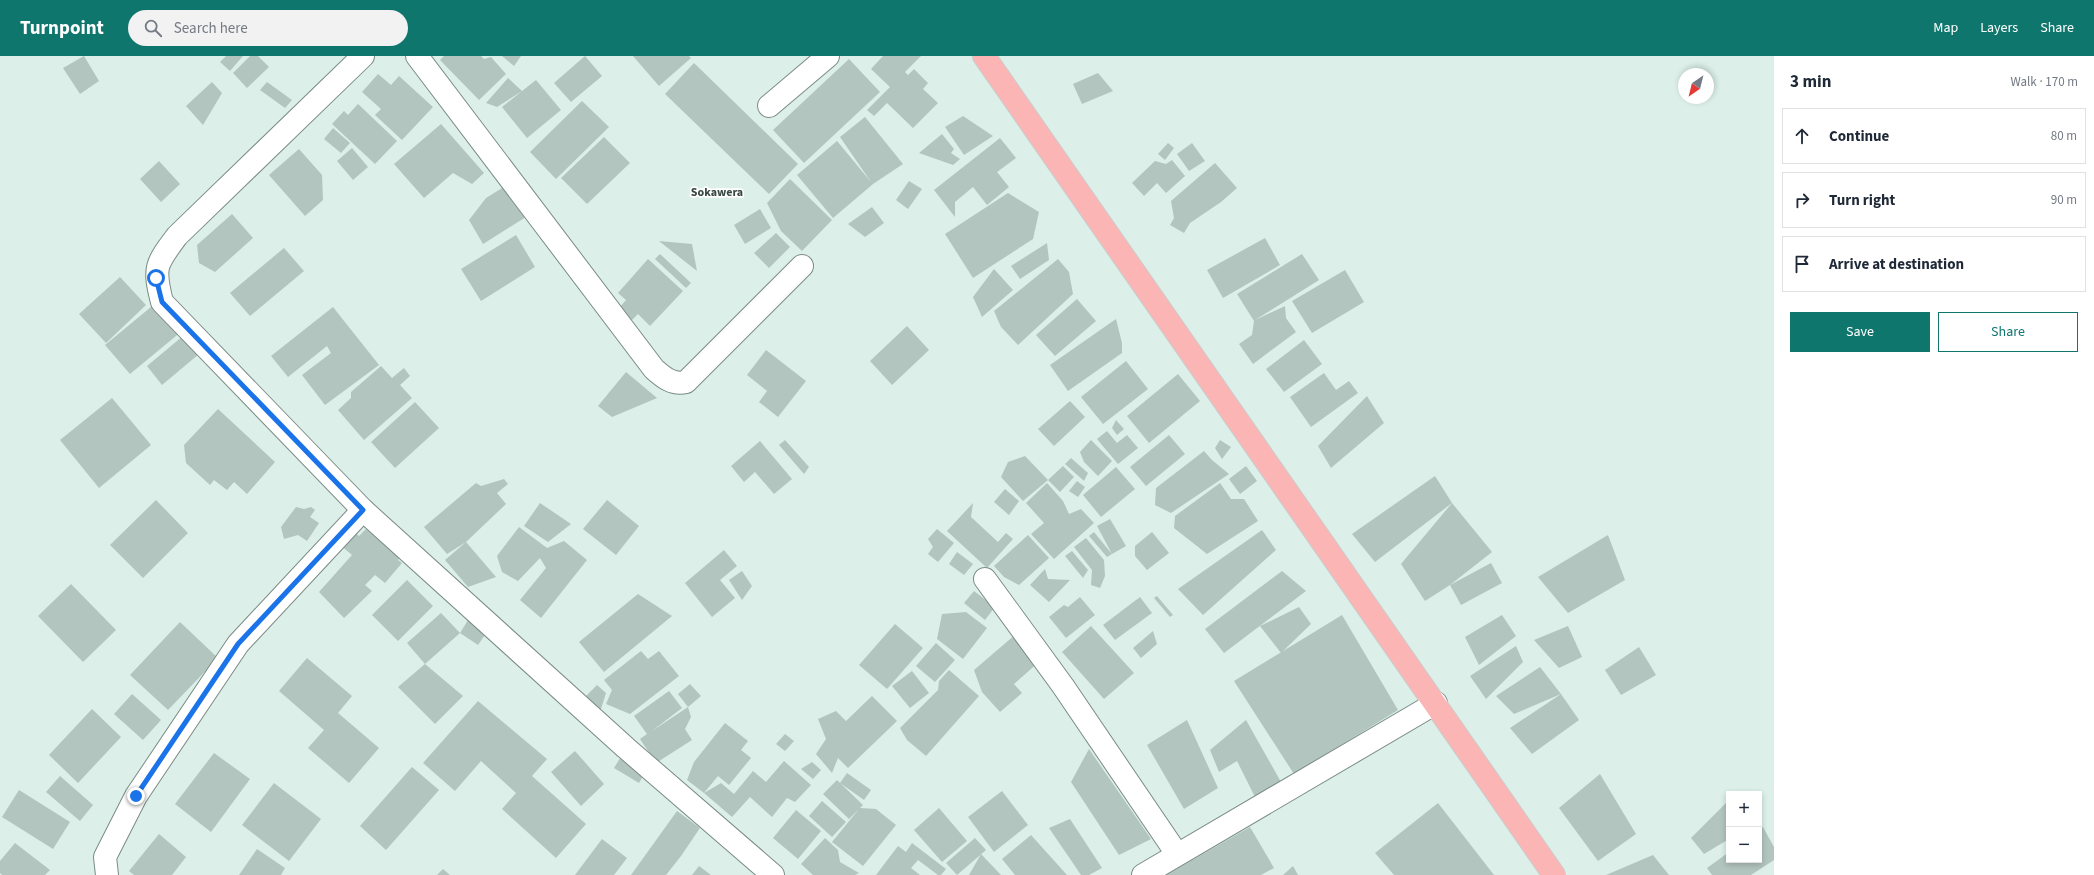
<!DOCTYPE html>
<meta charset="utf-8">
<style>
body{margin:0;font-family:"Source Sans 3",sans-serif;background:#f2f2f3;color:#1f2937}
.controls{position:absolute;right:12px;bottom:12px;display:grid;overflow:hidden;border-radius:0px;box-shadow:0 2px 6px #0003}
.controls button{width:36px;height:36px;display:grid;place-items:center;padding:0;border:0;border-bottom:1px solid #e0e1e3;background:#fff;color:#1f2937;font:20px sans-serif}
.compass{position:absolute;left:1678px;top:12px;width:36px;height:36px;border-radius:50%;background:#fff;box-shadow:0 2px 6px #0003;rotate:215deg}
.stop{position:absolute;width:12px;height:12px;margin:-9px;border:3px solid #1a73e8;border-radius:50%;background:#fff}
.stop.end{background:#1a73e8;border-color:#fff;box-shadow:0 1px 4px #0008}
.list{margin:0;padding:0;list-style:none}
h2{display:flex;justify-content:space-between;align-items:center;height:52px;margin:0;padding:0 16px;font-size:17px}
h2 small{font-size:13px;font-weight:400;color:#747a83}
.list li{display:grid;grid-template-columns:26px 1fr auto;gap:12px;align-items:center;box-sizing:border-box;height:56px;margin:0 8px 8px;padding:0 8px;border:1px solid #e0e1e3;border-radius:0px}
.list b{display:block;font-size:15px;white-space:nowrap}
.list em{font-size:13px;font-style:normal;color:#747a83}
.actions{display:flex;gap:8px;padding:12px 16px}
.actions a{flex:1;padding:9px 0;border:1px solid #0f766e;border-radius:0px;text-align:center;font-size:14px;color:#0f766e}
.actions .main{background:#0f766e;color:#fff}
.icon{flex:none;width:22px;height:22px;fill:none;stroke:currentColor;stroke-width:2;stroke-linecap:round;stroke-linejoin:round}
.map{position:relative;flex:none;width:1774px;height:819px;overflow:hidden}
header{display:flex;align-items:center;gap:24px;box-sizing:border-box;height:56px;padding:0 20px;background:#0f766e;color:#fff}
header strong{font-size:19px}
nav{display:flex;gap:22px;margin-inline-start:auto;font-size:14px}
.search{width:280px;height:36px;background:#f2f2f3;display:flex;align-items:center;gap:10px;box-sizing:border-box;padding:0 14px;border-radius:22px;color:#747a83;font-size:15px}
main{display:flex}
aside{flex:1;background:#fff}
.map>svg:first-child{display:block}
</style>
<header>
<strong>Turnpoint</strong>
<div class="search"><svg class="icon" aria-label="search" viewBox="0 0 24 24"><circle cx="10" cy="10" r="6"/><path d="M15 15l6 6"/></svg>Search here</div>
<nav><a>Map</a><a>Layers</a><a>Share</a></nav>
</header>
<main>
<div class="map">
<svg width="1774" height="819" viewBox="0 0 1774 819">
<rect width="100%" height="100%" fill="#dcefe9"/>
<g fill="#b3c5bf">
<path d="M84,0L99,25L80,38L63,12Z"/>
<path d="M226,0H243L230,15L220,6Z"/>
<path d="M250,0H258L269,11L247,32L233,17Z"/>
<path d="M444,0H481L484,3L491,1L506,18L479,44L440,4Z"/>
<path d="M502,0H521L514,10Z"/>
<path d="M585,0L602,20L571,46L554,27Z"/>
<path d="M633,0H689L691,2L659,30Z"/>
<path d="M883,0H921L905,16L908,19L914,13L928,27L923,33L938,47L913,72L887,47L874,60L867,54L890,31L871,13Z"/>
<path d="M849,3L880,36L804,107L773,74Z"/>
<path d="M694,7L798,108L769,138L665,38Z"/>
<path d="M1098,17L1113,35L1082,48L1073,28Z"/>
<path d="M378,18L391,29L399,20L433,51L402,84L375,59L381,53L362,36Z"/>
<path d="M508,22L522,35L536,24L561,54L527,82L502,51L522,35L497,51L486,47Z"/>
<path d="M212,26L222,37L203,69L186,50Z"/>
<path d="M267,26L292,44L285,52L260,34Z"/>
<path d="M582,45L609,71L556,123L530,96Z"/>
<path d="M358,48L397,85L375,108L332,68L344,55L348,59Z"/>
<path d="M963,60L993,80L964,99L945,71Z"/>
<path d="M865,61L903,108L873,128L833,162L797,119L837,85L871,126L840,81Z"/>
<path d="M441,68L484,117L472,128L453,117L424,142L394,108Z"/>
<path d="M333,72L350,87L341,97L324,83Z"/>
<path d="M942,78L954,93L951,97L960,103L953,109L919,97Z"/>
<path d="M604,81L630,107L587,148L561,122Z"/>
<path d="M1000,82L1016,102L997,116L1009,131L987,149L973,131L955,146V161L934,134Z"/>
<path d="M1168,87L1174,92L1165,104L1158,98Z"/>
<path d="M1192,87L1205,105L1189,115L1177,98Z"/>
<path d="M352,92L368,111L353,124L337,105Z"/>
<path d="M299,93L322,119L323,144L305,160L269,119Z"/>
<path d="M1172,104L1185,120L1166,137L1157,127L1144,140L1132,127L1155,105L1166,108Z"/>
<path d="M159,105L180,128L161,146L140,123Z"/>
<path d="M1215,107L1237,132L1221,146L1190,167L1184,177L1170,169L1174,162L1171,145Z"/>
<path d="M790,123L832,164L802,195L781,175L767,147Z"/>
<path d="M909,125L922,133L908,153L896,144Z"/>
<path d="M507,129L526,161L483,188L469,164L486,142Z"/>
<path d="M1008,137L1039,156L1033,183L973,222L945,178Z"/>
<path d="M872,151L884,167L865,181L848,168Z"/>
<path d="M760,153L771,172L745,188L734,169Z"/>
<path d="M232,158L253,182L215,216L199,207L197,189Z"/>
<path d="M776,177L790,191L769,212L754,197Z"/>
<path d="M516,179L535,211L481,245L461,213Z"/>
<path d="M1265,182L1280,209L1223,242L1207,214Z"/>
<path d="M659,185L692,188L697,215Z"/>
<path d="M1047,187L1049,204L1020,223L1011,210Z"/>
<path d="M284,192L304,215L250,260L230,237Z"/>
<path d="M660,198L691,227L686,232L655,203Z"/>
<path d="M1302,198L1319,224L1255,264L1285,250L1286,262L1296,276L1253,308L1239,288L1252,279L1254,265L1237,238Z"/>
<path d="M648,203L683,235L650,270L638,258L632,264L619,252L626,244L618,237Z"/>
<path d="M1058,203L1069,216L1073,238L1018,289L1001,271L994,255Z"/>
<path d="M994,213L1013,234L982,261L973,241Z"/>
<path d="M1345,214L1364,246L1312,277L1292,245Z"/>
<path d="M120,221L146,249L106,287L79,258Z"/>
<path d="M1077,243L1096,265L1055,300L1036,279Z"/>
<path d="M157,246L182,275L130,318L105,289Z"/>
<path d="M333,251L379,309L325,349L302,319L331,297L327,290L288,321L271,300Z"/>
<path d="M1116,263L1122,287V297L1068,335L1050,309Z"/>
<path d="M907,270L929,294L892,329L870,305Z"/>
<path d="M183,280L199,298L162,329L147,310Z"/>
<path d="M1304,284L1322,308L1284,336L1266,313Z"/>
<path d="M766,294L806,325L778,361L759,346L767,335L747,319Z"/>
<path d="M1126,305L1148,333L1103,368L1081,341Z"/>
<path d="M381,310L392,322L404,312L410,320L400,329L412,342L364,384L338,354L351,342V336Z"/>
<path d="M626,316L657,342L612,361L598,350Z"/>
<path d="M1324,317L1336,334L1349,325L1358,337L1311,371L1290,341Z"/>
<path d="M1178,318L1200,345L1149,387L1127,360Z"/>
<path d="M1367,340L1384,367L1331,412L1318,390Z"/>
<path d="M112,342L151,389L99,432L60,384Z"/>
<path d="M1070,345L1085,361L1054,390L1038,373Z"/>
<path d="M415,346L439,372L395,412L371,386Z"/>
<path d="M218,353L275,406L247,438L234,426L227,434L214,424L210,429L186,407L184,389Z"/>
<path d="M1116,364L1124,373L1117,379L1112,372Z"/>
<path d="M1107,375L1117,387L1127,379L1138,392L1118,408L1097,383Z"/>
<path d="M1169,379L1185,398L1146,430L1130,411Z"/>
<path d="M785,384L809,411L804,418L779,389Z"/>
<path d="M1091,384L1112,405L1098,420L1084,406L1080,396Z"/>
<path d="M1220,384L1231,391L1222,403L1215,392Z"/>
<path d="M760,385L792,423L774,438L755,416L744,426L731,410Z"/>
<path d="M1204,395L1212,404L1229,418L1171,457L1155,449L1156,432Z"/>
<path d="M1025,400L1048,424L1023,445L1001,421L1008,406Z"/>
<path d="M1071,402L1088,417L1084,425L1065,408Z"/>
<path d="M1063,410L1074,421L1060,436L1048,424Z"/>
<path d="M1246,410L1257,425L1240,438L1229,423Z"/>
<path d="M1116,411L1135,433L1101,461L1083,439Z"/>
<path d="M1435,420L1452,447L1375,506L1352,478Z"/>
<path d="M504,423L508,428L497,437L506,448L466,486L447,498L424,471L476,427L481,430Z"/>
<path d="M1077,425L1085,431L1078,441L1069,435Z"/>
<path d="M1047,427L1063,445L1069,458L1081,453L1094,467L1054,503L1031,478L1044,467L1026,447Z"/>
<path d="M1220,427L1231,443H1244L1258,465L1207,498L1174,472L1175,460Z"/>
<path d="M1005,433L1019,445L1009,459L994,446Z"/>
<path d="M156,444L188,477L143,522L110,489Z"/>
<path d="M607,444L639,470L616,499L583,473Z"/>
<path d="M540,447L571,468L548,486L524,470Z"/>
<path d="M973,447L971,461L998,486L1006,477L1013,483L987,512L947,475Z"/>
<path d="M1452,447L1492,496L1450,529L1425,545L1401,508Z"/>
<path d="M296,451L304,453L311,451L315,454L310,461L319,467L307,485L298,479L284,483L281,471Z"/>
<path d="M1110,463L1126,490L1112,498L1097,470Z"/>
<path d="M519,471L547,492L564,485L587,504L541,562L520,544L546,512L540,502L518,525L502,516L497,500Z"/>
<path d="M352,473L359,480L366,473L389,493L393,488L404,497L398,504L402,507L385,527L375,519L365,529L372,535L344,562L319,536L352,499L339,488Z"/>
<path d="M937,473L954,487L938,506L928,498L933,491L928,483Z"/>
<path d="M1262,474L1276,494L1203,559L1178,533Z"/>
<path d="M1094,476L1112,498L1107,501L1089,480Z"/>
<path d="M1152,476L1169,497L1147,514L1135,500V490Z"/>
<path d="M1028,479L1049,502L1019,529L1004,521L994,510Z"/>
<path d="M1608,479L1625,524L1568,557L1538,521Z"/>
<path d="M1086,482L1104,504L1105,520L1100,532L1091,529L1092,514L1074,491Z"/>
<path d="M466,486L496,521L468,531L445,504Z"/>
<path d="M724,494L737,510L720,524L735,542L712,561L685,527Z"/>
<path d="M1072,495L1088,514L1083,522L1065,500Z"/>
<path d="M957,496L973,508L964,519L949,508Z"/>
<path d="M1491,507L1502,527L1461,549L1450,529Z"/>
<path d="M1045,513L1048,523L1070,524L1049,546L1030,529Z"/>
<path d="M742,515L752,530L742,544L729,524Z"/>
<path d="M1282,515L1306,535L1224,597L1205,573Z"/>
<path d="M407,524L433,550L398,585L372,559Z"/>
<path d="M71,528L116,574L83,606L38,560Z"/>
<path d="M974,535L995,551L985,564L964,547Z"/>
<path d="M638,538L672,560L604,616L579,586Z"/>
<path d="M1157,540L1173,559L1170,561L1154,542Z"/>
<path d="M1080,541L1095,559L1066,582L1049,561L1064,549L1068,551Z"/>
<path d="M1140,541L1152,557L1115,584L1103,569Z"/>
<path d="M1299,551L1311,568L1281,597L1260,570Z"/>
<path d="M966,556L987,572L963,603L937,583L942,558Z"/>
<path d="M441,557L460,577L425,608L407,587Z"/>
<path d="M1342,559L1398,654L1294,718L1234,625Z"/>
<path d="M1502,559L1516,580L1479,609L1465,581Z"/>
<path d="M468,564L487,576L478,589L460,577Z"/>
<path d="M180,566L218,602L168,654L130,619Z"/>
<path d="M895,568L923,592L887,633L859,609Z"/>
<path d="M1091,570L1134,617L1104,643L1062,596Z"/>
<path d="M1568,570L1582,601L1559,612L1534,584Z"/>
<path d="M1153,575L1157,588L1141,602L1133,592Z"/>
<path d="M1016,578L1040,605L1014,628L1022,637L1000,656L982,636L974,614Z"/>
<path d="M936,587L955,604L935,626L916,610Z"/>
<path d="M1516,590L1523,606L1486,643L1470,620Z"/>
<path d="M1639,591L1656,619L1621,639L1605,614Z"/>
<path d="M641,595L648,603L659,595L679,620L630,658L606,648L612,634L604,624Z"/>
<path d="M307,602L352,640L338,657L379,692L349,727L308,692L324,674L279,635Z"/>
<path d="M425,608L463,640L435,668L398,631Z"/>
<path d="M1540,611L1561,638L1514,658L1496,640Z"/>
<path d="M949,614L979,640L926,700L907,684L900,672L938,634L939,625Z"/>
<path d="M912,615L929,637L910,652L892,630Z"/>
<path d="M690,628L701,640L688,651L678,638Z"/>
<path d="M597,629L606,637L600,656L585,641Z"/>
<path d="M669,635L682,652L652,675L688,651L691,661L685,673L692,684L656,707L640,683L647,678L634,660Z"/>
<path d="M132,638L161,664L143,684L114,658Z"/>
<path d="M1561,638L1579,664L1532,698L1510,672Z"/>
<path d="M872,640L897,665L848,712L838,702L832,717L816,698L826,683L818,663L836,655L846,665Z"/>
<path d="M478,645L547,703L532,720L586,768L556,802L502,753L516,737L481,705L455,735L423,707Z"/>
<path d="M92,653L121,681L78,727L49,699Z"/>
<path d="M1187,664L1218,732L1184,753L1147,689Z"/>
<path d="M1246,664L1281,726L1255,741L1237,705L1219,716L1210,694Z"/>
<path d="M725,667L748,685L741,694L751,702L729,729L718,720L704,737L687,724L694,706Z"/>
<path d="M785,678L794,685L785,695L776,688Z"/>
<path d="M1089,693L1151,783L1119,799L1071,726Z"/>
<path d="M575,695L604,728L581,750L551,716Z"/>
<path d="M214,697L250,723L211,776L175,748Z"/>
<path d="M622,699L643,720L639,727L614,712Z"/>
<path d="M784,705L811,729L795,746L787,742L772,761L750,741L732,761L704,737L721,727L734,738L753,715L766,726Z"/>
<path d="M812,706L821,714L813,723L801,713Z"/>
<path d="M412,711L439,734L386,794L360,770Z"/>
<path d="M847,717L871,734L864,744L840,727Z"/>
<path d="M1600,718L1636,778L1598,805L1559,752Z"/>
<path d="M60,720L93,749L80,765L46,736Z"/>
<path d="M837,724L863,749L860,752L876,753L896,769L863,810L832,786L859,753L849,763L823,738Z"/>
<path d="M274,727L321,763L289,805L242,769Z"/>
<path d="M19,734L70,766L53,793L2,761Z"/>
<path d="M1002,735L1028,769L994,796L968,761Z"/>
<path d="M822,745L846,766L832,781L809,760Z"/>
<path d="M1727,746L1729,750V783L1704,798L1691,782Z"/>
<path d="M1438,747L1494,819H1394L1375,797Z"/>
<path d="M939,752L967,785L942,806L914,774Z"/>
<path d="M796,754L821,775L798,803L773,782Z"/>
<path d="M677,755L700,772L681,800L666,819H631Z"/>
<path d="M1070,763L1102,812L1089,819H1081L1049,772Z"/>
<path d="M1250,771L1274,812L1261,819H1166Z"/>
<path d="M1763,771L1774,791V804L1751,819H1712L1707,812L1729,796V804H1759V774Z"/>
<path d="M159,778L186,801L172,819H134L129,815Z"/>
<path d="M1031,779L1067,819H1015L1002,803Z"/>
<path d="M825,782L838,794L840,806L859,817L855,819H813L801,808Z"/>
<path d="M975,782L986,794L957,819L946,807Z"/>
<path d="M602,783L627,802L614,819H575Z"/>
<path d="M15,787L50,814L45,819H2L0,817V805Z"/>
<path d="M912,787L946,813L941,819H938L918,804L911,812L920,819H876L898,790L906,796Z"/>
<path d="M257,793L285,812L281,819H239Z"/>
<path d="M981,798L1001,819H969Z"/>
<path d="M1653,799L1669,819H1606Z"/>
<path d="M699,810L711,819H692Z"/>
<path d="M1293,810L1298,819H1283Z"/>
<path d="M443,813L450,819H437Z"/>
</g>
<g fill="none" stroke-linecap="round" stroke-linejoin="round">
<defs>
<g id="minor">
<path d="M363,0L177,180C156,208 153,211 162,246L363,454L626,692L773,819"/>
<path d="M417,0L654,313C664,322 673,329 686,326L802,210"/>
<path d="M769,50L828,0"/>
<path d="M985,523L1063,630L1177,798"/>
<path d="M107,819L105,801L136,740L238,588L363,454"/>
<path d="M1143,819L1436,647"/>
</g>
<path id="major" d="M984,0L1554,819"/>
</defs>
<use href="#minor" stroke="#7a8b86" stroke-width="24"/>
<use href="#major" stroke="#cbcccc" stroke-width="24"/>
<use href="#minor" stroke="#fff" stroke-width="22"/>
<use href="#major" stroke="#fbb5b5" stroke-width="22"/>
</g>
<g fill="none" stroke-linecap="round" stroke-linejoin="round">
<path stroke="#1a73e8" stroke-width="5" d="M136,740L238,588L363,454L162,246L156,222"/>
</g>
<g text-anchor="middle" stroke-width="3.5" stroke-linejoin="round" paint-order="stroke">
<g font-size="12" font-weight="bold" fill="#384843" stroke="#fff">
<text x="717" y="140">Sokawera</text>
</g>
</g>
</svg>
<div class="controls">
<button>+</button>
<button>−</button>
</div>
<svg class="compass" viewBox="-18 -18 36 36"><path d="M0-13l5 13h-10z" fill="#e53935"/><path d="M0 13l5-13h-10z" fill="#747a83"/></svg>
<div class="stop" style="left:156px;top:222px"></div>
<div class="stop end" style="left:136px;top:740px"></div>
</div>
<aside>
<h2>3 min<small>Walk · 170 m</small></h2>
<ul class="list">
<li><svg class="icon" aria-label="ahead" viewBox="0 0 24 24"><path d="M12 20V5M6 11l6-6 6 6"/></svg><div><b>Continue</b></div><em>80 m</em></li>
<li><svg class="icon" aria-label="right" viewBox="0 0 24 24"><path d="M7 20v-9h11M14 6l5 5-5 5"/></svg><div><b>Turn right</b></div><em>90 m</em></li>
<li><svg class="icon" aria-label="arrive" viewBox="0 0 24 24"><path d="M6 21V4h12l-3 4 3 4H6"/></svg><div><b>Arrive at destination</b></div></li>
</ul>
<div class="actions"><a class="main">Save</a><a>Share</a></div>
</aside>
</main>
